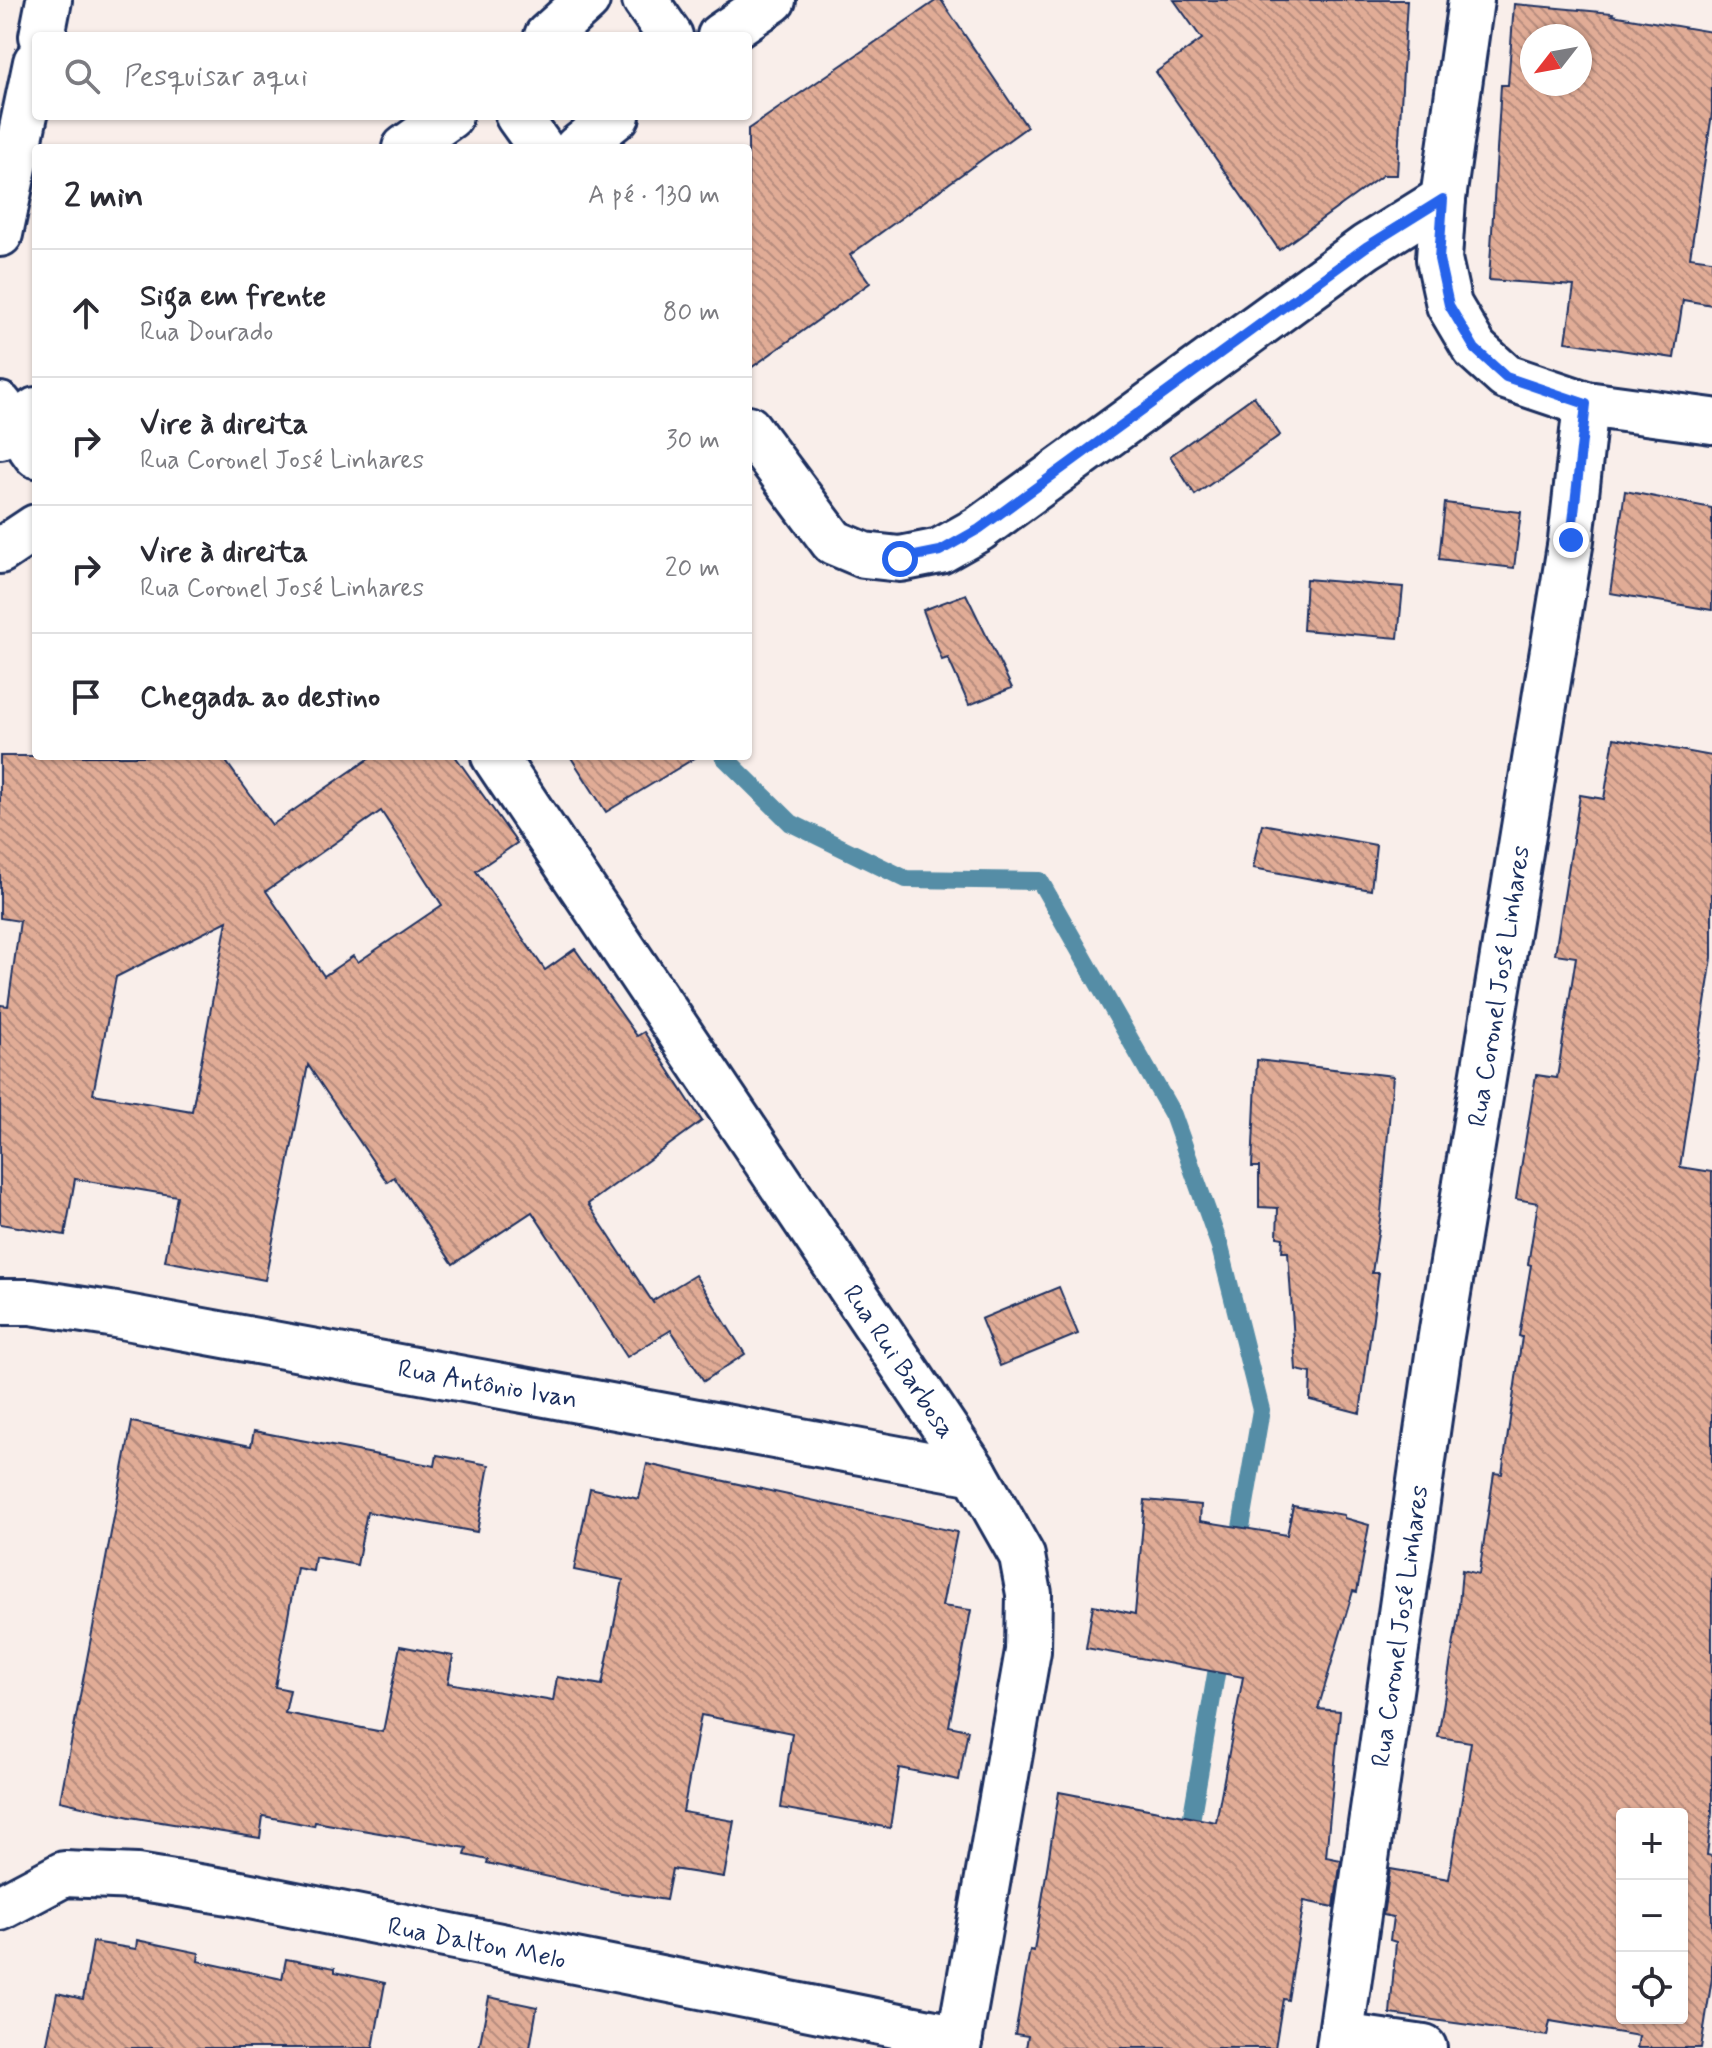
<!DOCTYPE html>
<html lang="pt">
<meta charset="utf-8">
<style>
body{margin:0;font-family:Mynerve,sans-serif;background:#f7f7f7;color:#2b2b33}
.controls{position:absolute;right:24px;bottom:24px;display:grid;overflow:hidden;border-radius:8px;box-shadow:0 2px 6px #0004}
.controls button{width:72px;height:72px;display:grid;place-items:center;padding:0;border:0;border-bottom:2px solid #e1e1e2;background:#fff;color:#2b2b33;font:40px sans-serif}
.compass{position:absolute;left:1520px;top:24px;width:72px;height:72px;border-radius:50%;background:#fff;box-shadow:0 2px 6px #0004;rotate:239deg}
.stop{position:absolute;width:24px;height:24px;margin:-18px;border:6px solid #2563eb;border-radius:50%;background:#fff}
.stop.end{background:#2563eb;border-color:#fff;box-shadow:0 2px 8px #0008}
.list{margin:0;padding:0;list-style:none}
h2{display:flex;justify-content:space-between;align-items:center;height:104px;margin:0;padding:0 32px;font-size:34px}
h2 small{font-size:26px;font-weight:400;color:#7c7c81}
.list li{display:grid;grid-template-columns:52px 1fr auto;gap:24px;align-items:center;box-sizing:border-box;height:128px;padding:0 32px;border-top:2px solid #e1e1e2}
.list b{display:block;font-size:30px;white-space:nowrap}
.list p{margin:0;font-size:26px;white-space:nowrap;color:#7c7c81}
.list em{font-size:26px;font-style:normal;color:#7c7c81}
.icon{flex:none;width:44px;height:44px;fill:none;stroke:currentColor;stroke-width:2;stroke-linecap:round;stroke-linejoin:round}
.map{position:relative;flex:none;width:1712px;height:2048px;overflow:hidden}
.search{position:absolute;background:#fff;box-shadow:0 2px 6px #0004;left:32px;top:32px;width:720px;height:88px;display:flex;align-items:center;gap:20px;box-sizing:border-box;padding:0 28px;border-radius:8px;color:#7c7c81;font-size:30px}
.panel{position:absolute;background:#fff;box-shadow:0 2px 6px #0004;left:32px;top:144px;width:720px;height:616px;border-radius:8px}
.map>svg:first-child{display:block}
</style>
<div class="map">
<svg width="1712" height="2048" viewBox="0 0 1712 2048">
<defs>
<pattern id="building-back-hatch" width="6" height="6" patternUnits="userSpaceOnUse" patternTransform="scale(2)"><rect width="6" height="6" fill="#e1ac96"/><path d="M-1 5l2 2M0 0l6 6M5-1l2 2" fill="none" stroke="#b68c7e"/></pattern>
</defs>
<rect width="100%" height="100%" fill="#f9eeea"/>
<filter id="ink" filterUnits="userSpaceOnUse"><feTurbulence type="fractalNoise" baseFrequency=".0125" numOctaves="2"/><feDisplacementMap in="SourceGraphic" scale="16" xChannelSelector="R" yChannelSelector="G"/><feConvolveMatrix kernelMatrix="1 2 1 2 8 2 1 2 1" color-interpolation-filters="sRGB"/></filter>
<g filter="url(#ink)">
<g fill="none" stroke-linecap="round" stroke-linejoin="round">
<g stroke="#558da6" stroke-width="18">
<path d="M723,756L791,823L906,879L1040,881L1173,1115L1220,1247L1261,1410L1237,1551"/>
<path d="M1188,1839L1220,1651"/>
</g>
</g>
<g fill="url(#building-back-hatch)" stroke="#1b2f5e" stroke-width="2" fill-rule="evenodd">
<path d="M937,0H941L1027,127L850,255L870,283L748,370V129Z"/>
<path d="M1174,0H1407L1397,175H1383L1279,250L1156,72L1202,39Z"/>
<path d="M1514,4L1613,13L1612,15L1712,32V114L1690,257L1712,260V305L1683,300L1674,358L1566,342L1574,286L1489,280L1501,85H1508ZM1532,36H1580V84H1532Z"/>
<path d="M1254,396L1280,435L1195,495L1170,456Z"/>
<path d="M1625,491L1712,508V610L1610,593Z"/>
<path d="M1445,503L1521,512L1514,568L1439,559Z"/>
<path d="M1306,579L1403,587L1398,638L1303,630Z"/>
<path d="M966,594L1012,688L969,705L948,658L942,660L923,610Z"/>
<path d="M1614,738L1712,756V958L1680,1167L1712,1172V1813L1707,1855L1712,1856V1978L1701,2048H1637L1639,2036L1550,2021L1547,2036L1390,2014L1396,1942L1390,1940L1393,1917L1383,1915L1390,1869L1449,1879L1471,1742L1438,1737L1458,1617L1462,1570L1479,1574L1494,1473L1502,1474L1522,1337L1519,1336L1531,1265L1528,1264L1538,1203L1516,1199L1536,1075L1557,1078L1576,957L1555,954L1580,795L1604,799ZM1622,1814H1682V2018H1622Z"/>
<path d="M0,756H222L272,825L373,756H455L517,843L476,871L545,970L575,949L637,1036L644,1032L702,1121L588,1204L654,1304L652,1301L695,1275L745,1354L704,1381L671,1330L627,1357L532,1212L453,1264L394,1177L387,1182L308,1065L265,1280L165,1261L177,1196L75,1179L65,1235L0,1224V1005L8,1006L20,921L0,918ZM381,811L442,905L358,962L353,956L324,976L266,891ZM227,921L192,1111L93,1094L116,977Z"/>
<path d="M570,756H698L606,812Z"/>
<path d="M1262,824L1376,845L1371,890L1253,868Z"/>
<path d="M1257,1060L1393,1076L1381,1213L1372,1273H1379L1360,1413L1310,1400L1311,1373L1296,1370L1288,1252H1282L1283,1238L1277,1237L1278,1208L1259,1207V1167H1252Z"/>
<path d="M1059,1287L1078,1334L1000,1366L981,1319Z"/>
<path d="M132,1422L251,1446L254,1431L435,1466L437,1455L489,1465L477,1532L367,1512L357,1565L315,1557L313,1571L297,1568L275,1687L290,1690L285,1713L383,1732L400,1646L453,1656L448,1683L553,1701L557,1677L602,1685L623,1580L574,1570L590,1488L639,1499L647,1464L957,1532L942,1606L971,1610L949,1726L968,1730L959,1780L899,1768L890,1828L781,1808L792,1733L701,1715L683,1812L734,1821L724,1877L672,1869L666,1900L616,1892L487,1863L488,1860L465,1855L467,1848L315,1822L314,1826L263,1816L260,1838L130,1817L60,1801Z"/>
<path d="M1145,1500L1201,1505L1200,1521L1287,1535L1293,1506L1344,1515V1518L1369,1525L1357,1592L1353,1591L1318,1709L1340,1711L1326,1857L1341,1860L1334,1907L1304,1901L1288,2000L1283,1999L1275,2048H1026L1028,2036L1015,2034L1030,1950L1034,1951L1059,1792L1216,1822L1243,1677L1086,1648L1093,1605L1135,1614Z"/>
<path d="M137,1940L199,1953L198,1961L282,1979L286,1959L335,1968V1972L385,1983L373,2048H46L57,1993L83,1999L93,1942L136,1949Z"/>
<path d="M489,1997L537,2007L530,2048H479Z"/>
</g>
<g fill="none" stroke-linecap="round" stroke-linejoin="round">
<defs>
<g id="street">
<path d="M1471,0L1443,199L1439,259L1449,305L1475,349L1506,377L1586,404L1712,421"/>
<path d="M42,36L49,0"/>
<path d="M518,116L541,148"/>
<path d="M0,234L36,62"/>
<path d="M0,405L36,455"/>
<path d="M748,428L833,542L864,555L900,559L940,551L979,529L1366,247L1443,199"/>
<path d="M494,756L975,1473L1022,1556L1029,1594L1028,1651L958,2048"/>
<path d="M0,1302H31L110,1314L975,1473"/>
<path d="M0,1908L64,1874L137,1877L235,1893L960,2038"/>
<path d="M1341,2036L1424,2048"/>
<path d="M1339,2048L1439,1348L1571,540L1586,404"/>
</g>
<g id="secondary">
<path d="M645,0L670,36"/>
<path d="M547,36L587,0"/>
<path d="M720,36L773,0"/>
<path d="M405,148L450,116"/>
<path d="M577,148L617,116"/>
<path d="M0,436L36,410"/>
<path d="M0,551L36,527"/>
</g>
</defs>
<use href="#street" stroke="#1b2f5e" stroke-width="50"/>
<use href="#secondary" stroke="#1b2f5e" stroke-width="50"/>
<use href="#street" stroke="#fff" stroke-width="44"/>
<use href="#secondary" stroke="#fff" stroke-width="44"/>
</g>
</g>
<g fill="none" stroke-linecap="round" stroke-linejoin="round" filter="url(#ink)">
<path stroke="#2563eb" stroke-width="10" d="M900,559L940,551L979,529L1366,247L1443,199L1439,259L1449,305L1475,349L1506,377L1586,404L1571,540"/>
</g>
<g text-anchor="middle" stroke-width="6" stroke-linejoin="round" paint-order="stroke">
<g font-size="26" fill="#1b2f5e" stroke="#fff">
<text transform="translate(1498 986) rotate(-81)" y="9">Rua Coronel José Linhares</text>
<text transform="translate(900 1361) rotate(56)" y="9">Rua Rui Barbosa</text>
<text transform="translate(488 1383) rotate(10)" y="9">Rua Antônio Ivan</text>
<text transform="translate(1399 1626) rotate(-82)" y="9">Rua Coronel José Linhares</text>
<text transform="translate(477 1942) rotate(11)" y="9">Rua Dalton Melo</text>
</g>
</g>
</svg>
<div class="controls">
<button>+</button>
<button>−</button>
<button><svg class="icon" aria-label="locate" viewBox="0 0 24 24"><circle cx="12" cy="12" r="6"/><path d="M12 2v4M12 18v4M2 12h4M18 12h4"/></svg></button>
</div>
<svg class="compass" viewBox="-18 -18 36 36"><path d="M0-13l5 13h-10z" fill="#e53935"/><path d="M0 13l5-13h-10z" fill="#7c7c81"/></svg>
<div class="stop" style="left:900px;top:559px"></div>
<div class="stop end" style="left:1571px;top:540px"></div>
<div class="search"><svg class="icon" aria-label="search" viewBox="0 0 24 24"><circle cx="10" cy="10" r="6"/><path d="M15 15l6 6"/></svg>Pesquisar aqui</div>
<section class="panel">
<h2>2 min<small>A pé · 130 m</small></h2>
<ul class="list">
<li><svg class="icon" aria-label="ahead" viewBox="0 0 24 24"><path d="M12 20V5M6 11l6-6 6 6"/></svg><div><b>Siga em frente</b><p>Rua Dourado</p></div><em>80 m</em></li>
<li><svg class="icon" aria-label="right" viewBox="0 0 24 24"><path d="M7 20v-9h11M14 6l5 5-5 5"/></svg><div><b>Vire à direita</b><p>Rua Coronel José Linhares</p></div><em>30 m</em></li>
<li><svg class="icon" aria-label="right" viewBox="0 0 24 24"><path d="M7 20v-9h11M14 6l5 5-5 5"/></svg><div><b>Vire à direita</b><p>Rua Coronel José Linhares</p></div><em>20 m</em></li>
<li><svg class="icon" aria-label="arrive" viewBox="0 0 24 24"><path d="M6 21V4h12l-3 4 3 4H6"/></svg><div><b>Chegada ao destino</b></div></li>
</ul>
</section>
</div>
